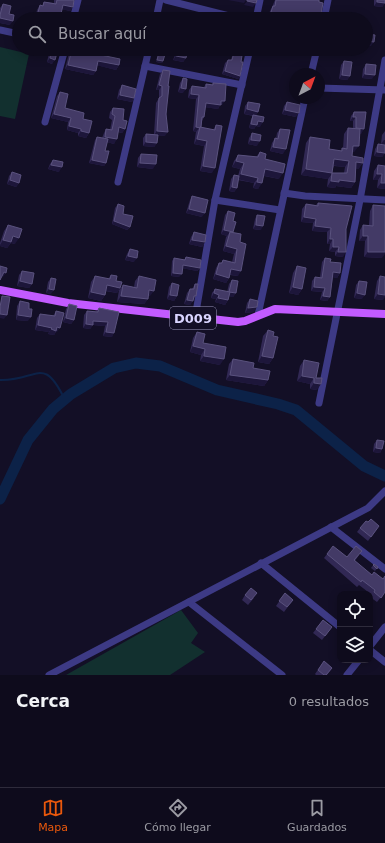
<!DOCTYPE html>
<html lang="es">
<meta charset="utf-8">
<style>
body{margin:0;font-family:"DejaVu Sans",sans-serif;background:#171425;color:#f1f3f6}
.controls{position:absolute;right:12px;bottom:12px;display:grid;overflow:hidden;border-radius:8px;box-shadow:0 2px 10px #0003}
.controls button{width:36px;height:36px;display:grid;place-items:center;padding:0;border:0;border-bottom:1px solid #2e2b3b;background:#0e0b1c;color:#f1f3f6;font:20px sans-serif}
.compass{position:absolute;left:289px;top:68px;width:36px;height:36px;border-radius:50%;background:#0e0b1c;box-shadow:0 2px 10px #0003;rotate:41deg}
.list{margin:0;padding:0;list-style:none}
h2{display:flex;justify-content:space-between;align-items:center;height:52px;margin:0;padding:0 16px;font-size:17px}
h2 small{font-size:13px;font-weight:400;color:#9b9ba3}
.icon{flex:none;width:22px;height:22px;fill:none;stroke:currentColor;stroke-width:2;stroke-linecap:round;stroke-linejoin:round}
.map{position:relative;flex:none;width:385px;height:675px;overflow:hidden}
.search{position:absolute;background:#0e0b1c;box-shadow:0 2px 10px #0003;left:12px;right:12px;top:12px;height:44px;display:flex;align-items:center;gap:10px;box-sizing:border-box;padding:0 14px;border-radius:22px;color:#9b9ba3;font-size:15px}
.sheet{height:112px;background:#0e0b1c}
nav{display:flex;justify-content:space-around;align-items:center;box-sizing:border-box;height:56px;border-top:1px solid #2e2b3b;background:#0e0b1c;font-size:11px;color:#9b9ba3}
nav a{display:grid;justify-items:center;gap:2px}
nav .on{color:#ea580c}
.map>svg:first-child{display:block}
</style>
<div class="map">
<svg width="385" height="675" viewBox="0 0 385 675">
<rect width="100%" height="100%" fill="#130f26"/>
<g fill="#12302f">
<path d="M0,47L29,54L15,119L0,116Z"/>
<path d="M181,610L198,633L191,643L205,652L170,675H66Z"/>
</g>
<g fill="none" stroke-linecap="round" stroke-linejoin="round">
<path stroke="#0c2248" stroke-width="2" d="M0,380C38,381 43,354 65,400"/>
<path stroke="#0c2248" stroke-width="11" d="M0,499L28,440L53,409L71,394L114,368L136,363L160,366L217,390L278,404L296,410L364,466L385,476"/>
<g stroke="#3d3a85" stroke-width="7">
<path d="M166,0L241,19"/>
<path d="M73,19L78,0"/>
<path d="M156,19L160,0"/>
<path d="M256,19L260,0"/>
<path d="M324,19L328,0"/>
<path d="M0,30L19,34"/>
<path d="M145,66L242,85"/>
<path d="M311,74L317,49"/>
<path d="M319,88L385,90"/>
<path d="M45,122L65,49"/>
<path d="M118,182L149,49"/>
<path d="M284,193L305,196L385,200"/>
<path d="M215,200L280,210"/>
<path d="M258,315L305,98"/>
<path d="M195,318L215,200L250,49"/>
<path d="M319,403L360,200L385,60"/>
<path d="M331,527L385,569"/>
<path d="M261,563L340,627"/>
<path d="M189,602L282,675"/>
<path d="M370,646L385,627"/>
<path d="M370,650L385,662"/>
<path d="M49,675L368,508L385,491"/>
<path d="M347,675L359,660"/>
</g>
<path stroke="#c25bff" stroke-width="8" d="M0,290L68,303L238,322L245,321L275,309L385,314"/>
</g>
<g fill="#312854">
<path d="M54,0H74L73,7L70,11L62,9L60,19H35L37,10L40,5L42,6L44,2L54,3Z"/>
<path d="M275,0H319V2L320,19H276L268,17L270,11L272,7Z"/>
<path d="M374,0H385V3L382,7L374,6Z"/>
<path d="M3,4L9,14L10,25L0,23V8Z"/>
<path d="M50,49H58L52,64L47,62Z"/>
<path d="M72,49L119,65L116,70L97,65L96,71L93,75L65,69L69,53Z"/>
<path d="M159,49H174V52L172,54L165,53L163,61L162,63L156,62Z"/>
<path d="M234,49H243L241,62L240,76L238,79L222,74L225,63L228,60H231Z"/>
<path d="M177,51L186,58L183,62L173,60L175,55Z"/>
<path d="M344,61L350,76L347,80L339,79L341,65Z"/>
<path d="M366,64L372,79L362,78L363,69Z"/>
<path d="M163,70L168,86L165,136L157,135V143L154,147L143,146V138L146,134H154L156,103L159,98V90H156L160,74Z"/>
<path d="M183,78V93L178,92L180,83Z"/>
<path d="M213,83L222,105H220L218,109L205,107L204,117L202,121L201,127L213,130L216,125L212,173L200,171L204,146L194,144L196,132L193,131L196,99L188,98L189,90L192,86L204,87L206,84L212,85Z"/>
<path d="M122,85L134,98L132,102L117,99L119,90Z"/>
<path d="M60,92L65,108L83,119L89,133L86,138L78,136V133L67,130L68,122L51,118L57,96Z"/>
<path d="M248,102L256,115L260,127L256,126L254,129L249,128L251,119L253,116L244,114L245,106Z"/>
<path d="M287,102L296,117L282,114L284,106Z"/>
<path d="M113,108L123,120L125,129L122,133L118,132L114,144L107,142L105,151L106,163L104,166L89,163L95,140L97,137L102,138L104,133L106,129L110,130L112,120L109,118L110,112Z"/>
<path d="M354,112H366L361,134H360L354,152H352V156L363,163L358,169H356L355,182L351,188L336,186L335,188L327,187L328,179L332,173H344L345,167L334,166L328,179L301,175L306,143L310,137L329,149L341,151L342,148H343L344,134L348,128H353V121H350L351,116Z"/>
<path d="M280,129L283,154L270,151L272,143L275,138L276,139L277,133Z"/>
<path d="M385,131V144H381L382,135Z"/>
<path d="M252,133L257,146L248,144L249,138Z"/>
<path d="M378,144L385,153L382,157L374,156L375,149Z"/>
<path d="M260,152L279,179L264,176L258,189L253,188L254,183L238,180L237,188L234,192L229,191L231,179L234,175L238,176L240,169L232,167L234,161L238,155L256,157Z"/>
<path d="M141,154L153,169L137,167L138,158Z"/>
<path d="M53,160L59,172L48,169L50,164Z"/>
<path d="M378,165L385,166V189L377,188L378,180H373L374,171Z"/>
<path d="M12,172L19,183L16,187L7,184L9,176Z"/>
<path d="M192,196L202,217L186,213L190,200Z"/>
<path d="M318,203L346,229L343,257L335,256V252L329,251L330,244H327V232L312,231L313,223L301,222L302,209L306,204L316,205Z"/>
<path d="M118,204L123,214L130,227L127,230L112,224L115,208Z"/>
<path d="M373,205L382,258L364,257L365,241H359L360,230L363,225H369L370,211Z"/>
<path d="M228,211L233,221V232L240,242L238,276L230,275L229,278L226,283L213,279L216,268L219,263H221L223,260L232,262L234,254L223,251L226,237L227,236L221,234L225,215Z"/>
<path d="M257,215L261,230L253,229L255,219Z"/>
<path d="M8,225L15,244L11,243L7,248L0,246V243L4,231Z"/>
<path d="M194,232L205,242L202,247L189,244L191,237Z"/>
<path d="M130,249L134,262L125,260L127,254Z"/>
<path d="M186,257L200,268L197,271L182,268L179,277L171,276L172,261L174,258L184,260Z"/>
<path d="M325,258L330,262L340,273L337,278L333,277L330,297L327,301L320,300L322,292L311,291L312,281L315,277H320L322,262Z"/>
<path d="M297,266L302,289L298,295L289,293L293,273Z"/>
<path d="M22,271L32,284L29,288L17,286L19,275Z"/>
<path d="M111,275L120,288L117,293L105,291V295L101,301L88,298L91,282L95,276L108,279Z"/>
<path d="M139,276L150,296H148V299L144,304L117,302L119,290L123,285L134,287L135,281Z"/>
<path d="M380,276L383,300L374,299L377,281Z"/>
<path d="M51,278V294L46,293L48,282Z"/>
<path d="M232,280L236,293L233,297L229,296L228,300L225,305L215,302L216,299L211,298L212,293L215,289L227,292L229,284Z"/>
<path d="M359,281L362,299L354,298L356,285Z"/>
<path d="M172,283L177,296L174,301L167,299L169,287Z"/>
<path d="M195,284L196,296L190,305L184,304L187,293L190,289H192Z"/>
<path d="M250,299L254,312L245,313L247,303Z"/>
<path d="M20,301L29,309L28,321L16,320L17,306Z"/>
<path d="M69,304L74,320L71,324L63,322L66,309Z"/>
<path d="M99,308L119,312L112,337L103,336L105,326L93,325L90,329L83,328L84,315L87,311L96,312Z"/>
<path d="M56,311L57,332H56L54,335L48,334L49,332L35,330L37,318L40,314L53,316Z"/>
<path d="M268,330L273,358L269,364L258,362L263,336Z"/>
<path d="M197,332L203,343L220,365L200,361L201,355L190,352L193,338Z"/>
<path d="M233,359L253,368L268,380L264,386L226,380L229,364Z"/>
<path d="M304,360L316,378L317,390L310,389V384L297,381L300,366Z"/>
<path d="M377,440L382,449L380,453L373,452L374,444Z"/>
<path d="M368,522L376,530L368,541L357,532L360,528Z"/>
<path d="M327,554L347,557L359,555L355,561L385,592L377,602L370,597L372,595L359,585L357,587L324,558Z"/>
<path d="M374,564L378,567L375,571L371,568Z"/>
<path d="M285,593L293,600L284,612L276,606Z"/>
<path d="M245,595L254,598L248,605L242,600Z"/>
<path d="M323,620L332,627L322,640L313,633Z"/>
<path d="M324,661L332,668L327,675H316L315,674Z"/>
</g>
<g fill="#1d163a">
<path d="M228,0H246L244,3Z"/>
<path d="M247,1L256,3L253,7L244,5Z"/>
<path d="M377,2L385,3L382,7L374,6Z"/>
<path d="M63,5L73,7L70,11L60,9Z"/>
<path d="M271,12L295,18L294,19H276L268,17Z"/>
<path d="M37,16H50L60,18V19H36Z"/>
<path d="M0,18L13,21L10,25L0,23Z"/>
<path d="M366,41L374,42L371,46H366Z"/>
<path d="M128,49H137L134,53L126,52Z"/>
<path d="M166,51L174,52L172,54L164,53Z"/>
<path d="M176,56L186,58L183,62L173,60Z"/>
<path d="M50,58L55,60L52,64L47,62Z"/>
<path d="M157,60L163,61L162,63L156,62Z"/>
<path d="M98,61L119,65L116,70L95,65Z"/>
<path d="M68,65L96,71L93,75L65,69Z"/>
<path d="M225,71L240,76L238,79L222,74Z"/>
<path d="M365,74L375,75L372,79L362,78Z"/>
<path d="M342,75L350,76L347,80L339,79Z"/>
<path d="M159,85L162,86L159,90H156Z"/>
<path d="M181,88L186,89L183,93L178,92Z"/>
<path d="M191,94L199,95L196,99L188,98Z"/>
<path d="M120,95L134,98L132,102L117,99Z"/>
<path d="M221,101H225L222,105H220L218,109L203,107L206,103Z"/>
<path d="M247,109L258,112L256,116L244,114Z"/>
<path d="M285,110L299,113L296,117L282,114Z"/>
<path d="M54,114L71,118L68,122L51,118Z"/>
<path d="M353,117H356L353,121H350Z"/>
<path d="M258,121L263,122L260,127L256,126L254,129L249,128L251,124Z"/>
<path d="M69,126L81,129L78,133L67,130Z"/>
<path d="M119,127L125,129L122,133L116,131Z"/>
<path d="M196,127L199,128L196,132L193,131Z"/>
<path d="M356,129H364L361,134L353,133Z"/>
<path d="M81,131L89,133L86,138L78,136Z"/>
<path d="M157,131L168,132L165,136L154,135Z"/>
<path d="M105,137L117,139L114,144L102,141Z"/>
<path d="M197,139L207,141L204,146L194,144Z"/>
<path d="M251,140L260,141L257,146L248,144Z"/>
<path d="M384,140H385V144H381Z"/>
<path d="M146,142L157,143L154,147L143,146Z"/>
<path d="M353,146H359L354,152H349Z"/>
<path d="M273,147L286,149L283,154L270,151Z"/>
<path d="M377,152L385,153L382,157L374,156Z"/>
<path d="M334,159L349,161L345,167L330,165Z"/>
<path d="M92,160L106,163L104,166L89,163Z"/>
<path d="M236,161L244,163L240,169L232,167Z"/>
<path d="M356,162L363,163L358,169H352Z"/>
<path d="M140,163L156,164L153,169L137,167Z"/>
<path d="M51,165L62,167L59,172L48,169Z"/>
<path d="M203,166L215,168L212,173L200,171Z"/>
<path d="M265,169L283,173L279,179L261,175Z"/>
<path d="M306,169L332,173L328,179L301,175Z"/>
<path d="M241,174L258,178L254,183L237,179Z"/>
<path d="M377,174H382L378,180H373Z"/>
<path d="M10,180L19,183L16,187L7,184Z"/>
<path d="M339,180L355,182L351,188L336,186L335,188L327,187L331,181Z"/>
<path d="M257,182L262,183L258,189L253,188Z"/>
<path d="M381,183H385V189L377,188Z"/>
<path d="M232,187L237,188L234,192L229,191Z"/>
<path d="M189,209L205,213L202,217L186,213Z"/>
<path d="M304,217L316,219L313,223L301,222Z"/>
<path d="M114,221L130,227L127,230L112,224Z"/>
<path d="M256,225L263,226L261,230L253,229Z"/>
<path d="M315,226L331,228L327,232L312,231Z"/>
<path d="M224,230L233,232H230L227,236L221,234Z"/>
<path d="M13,236L19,238L15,244L11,243L7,248L0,246V245L3,240Z"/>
<path d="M363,236H368L365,241H359Z"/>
<path d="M330,239H333L330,244H327Z"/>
<path d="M192,240L205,242L202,247L189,244Z"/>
<path d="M226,246L237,249L234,254L223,251Z"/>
<path d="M333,247H339L335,252L329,251Z"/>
<path d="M338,252H346L343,257L335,256Z"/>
<path d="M368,252H385V254L382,258L364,257Z"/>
<path d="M128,256L137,258L134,262L125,260Z"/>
<path d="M183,265L200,268L197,271L181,268Z"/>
<path d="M231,269L241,271L238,276L228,274Z"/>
<path d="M4,272L6,273L3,277L1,276Z"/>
<path d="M333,272L340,273L337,278L330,277Z"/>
<path d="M173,273L182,274L179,277L171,276Z"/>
<path d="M216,274L229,278L226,283L213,279Z"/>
<path d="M20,281L32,284L29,288L17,286Z"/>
<path d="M107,285L120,288L117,293L103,290Z"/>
<path d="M293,287L302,289L298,295L289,293Z"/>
<path d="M314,287L325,288L322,292L311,291Z"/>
<path d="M49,289L54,290L51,294L46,293Z"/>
<path d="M149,290L154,291L150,296L145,295Z"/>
<path d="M91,292L105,295L101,301L88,298Z"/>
<path d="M229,292L236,293L233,297L226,296Z"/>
<path d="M214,293L219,295L216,299L211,298Z"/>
<path d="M357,293L365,295L362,299L354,298Z"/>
<path d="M378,294L385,295V297L383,300L374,299Z"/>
<path d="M170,295L177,296L174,301L167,299Z"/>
<path d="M121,296L148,299L144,304L117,302Z"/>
<path d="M323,296L330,297L327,301L320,300Z"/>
<path d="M218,298L228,300L225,305L215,302Z"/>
<path d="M187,300L193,301L190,305L184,304Z"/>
<path d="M257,307L254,312L245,313L248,308Z"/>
<path d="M0,314L7,315L4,319L0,318Z"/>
<path d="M18,315L31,317L28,321L16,320Z"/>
<path d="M66,318L74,320L71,324L63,322Z"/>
<path d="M93,321L108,322L105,326L93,325L90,329L83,328L86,324Z"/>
<path d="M38,325L52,328L49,332L35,330Z"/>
<path d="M57,327L60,328L57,332H56L54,335L48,334L51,329Z"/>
<path d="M106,332L114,333L112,337L103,336Z"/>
<path d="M193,346L205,349L201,355L190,352Z"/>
<path d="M204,356L224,359L220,365L200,361Z"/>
<path d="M262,356L273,358L269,364L258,362Z"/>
<path d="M230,375L268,380L264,386L226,380Z"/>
<path d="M302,376L314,378L310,384L297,381Z"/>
<path d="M314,383L321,384L317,390L310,389Z"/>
<path d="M376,448L382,449L380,453L373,452Z"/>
</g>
<g fill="#433a66" stroke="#5a527e">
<path d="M57,0H74L73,7L63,5L60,18L50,16L49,19L37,16L40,5L43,6L44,2L56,4Z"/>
<path d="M247,0H257L256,3L247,1Z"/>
<path d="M276,0H319V2L323,3L320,19H295V18L271,12L273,6H275Z"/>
<path d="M377,0H385V3L377,2Z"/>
<path d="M3,4L11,6L9,14L14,15L13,21L0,18V15Z"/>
<path d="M191,14L197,15L196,19H178L179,15L190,18Z"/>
<path d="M366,34L375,35L374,42L366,41Z"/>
<path d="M52,49H58L55,60L50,58Z"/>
<path d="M72,49L120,59L119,65L98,61L96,71L68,65Z"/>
<path d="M160,49H174V52L166,51L163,61L157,60Z"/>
<path d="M235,49H243L241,62H243L240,76L225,71L228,60H232Z"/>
<path d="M177,51L187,53L186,58L176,56Z"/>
<path d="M344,61L352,62L350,76L342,75Z"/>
<path d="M366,64L376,65L375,75L365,74Z"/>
<path d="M163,70L170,71L168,86H169L166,114L168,132L157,131L159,98L162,96V86L159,85Z"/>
<path d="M183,78L187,79L186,89L181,88Z"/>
<path d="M213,83L226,84L225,101H221V105L206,103L204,117H202L201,127H200V128L196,127L199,95L191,94L192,86L206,88V84L213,85Z"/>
<path d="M122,85L136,89L134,98L120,95Z"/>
<path d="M60,92L68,94L65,108L84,113L83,119L92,121L89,133L81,131V129L69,126L71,118L54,114Z"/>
<path d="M248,102L260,104L258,112L247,109Z"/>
<path d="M287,102L300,105L299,113L285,110Z"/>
<path d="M113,108L124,109L123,120L127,121L125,129L119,127L117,139L105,137L106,129L112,130L115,116L112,114Z"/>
<path d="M354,112H366L364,129L356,128V117H353Z"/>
<path d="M253,115L264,117L263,122L258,121L257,125L251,124Z"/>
<path d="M216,125L222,126L215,168L203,166L207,141L197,139L200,127L215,130Z"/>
<path d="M348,128L360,129L359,146H353L352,156L363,158V163L356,162L355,182L339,180V182L331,181L332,173H347L349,161L334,159L332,173L306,169L310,137L330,140L329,149L342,151V148L347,149Z"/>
<path d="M280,129L290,130L286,149L273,147L275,138L278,139Z"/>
<path d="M252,133L261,135L260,141L251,140Z"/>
<path d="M146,134L158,135L157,143L146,142Z"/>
<path d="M97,137L108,139L105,151H109L106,163L92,160Z"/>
<path d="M378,144L385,145V153L377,152Z"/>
<path d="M260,152L266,154L265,159L285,164L283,173L265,169L262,183L257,182L258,178L241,174L244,163L236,161L238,155L258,157Z"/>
<path d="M141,154L157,155L156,164L140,163Z"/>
<path d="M53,160L63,162L62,167L51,165Z"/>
<path d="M378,165L385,166V183H381L382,174H377Z"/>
<path d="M12,172L21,175L19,183L10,180Z"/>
<path d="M234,175L239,176L237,188L232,187Z"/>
<path d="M192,196L208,200L205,213L189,209Z"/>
<path d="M318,203L352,206L346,229V252H338L339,247H333V239H330L331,228L315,226L316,219L304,217L306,204L318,206Z"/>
<path d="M118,204L124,206L123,214L133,216L130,227L114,221Z"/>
<path d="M373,205L385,206V252H368V236H363V225L373,226Z"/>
<path d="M228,211L235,213L233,221L236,222L233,232L224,230Z"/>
<path d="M257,215L265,216L263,226L256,225Z"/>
<path d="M8,225L22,229L19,238L13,236L11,242L3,240Z"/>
<path d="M194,232L206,235L205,242L192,240Z"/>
<path d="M230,232L241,234L240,242L246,244L241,271L231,269L229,278L216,274L219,263H222L223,260L235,263L237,249L226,246Z"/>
<path d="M130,249L138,251L137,258L128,256Z"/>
<path d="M186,257L201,260L200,268L183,265L182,274L173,273L174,258L185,260Z"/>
<path d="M325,258L331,259L330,262L341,263L340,273L333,272L330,297L323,296L325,288L314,287L315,277L322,278Z"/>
<path d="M0,266L7,268L6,273L4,272L0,280Z"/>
<path d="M297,266L306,268L302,289L293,287Z"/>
<path d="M22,271L34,273L32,284L20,281Z"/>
<path d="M111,275L117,276L116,281L122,282L120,288L107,285L105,295L91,292L95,276L110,279Z"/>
<path d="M139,276L156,280L154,291L149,290L148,299L121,296L123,285L137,288Z"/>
<path d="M380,276L385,277V295L378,294Z"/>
<path d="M51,278L56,279L54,290L49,289Z"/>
<path d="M232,280L238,281L236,293L229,292Z"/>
<path d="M359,281L367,282L365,295L357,293Z"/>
<path d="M172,283L179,285L177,296L170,295Z"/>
<path d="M195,284H198L196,296H194L193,301L187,300L190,289H194Z"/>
<path d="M215,289L230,292L228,300L218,298L219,295L214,293Z"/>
<path d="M2,296L10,297L7,315L0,314V307Z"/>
<path d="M250,299L258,301L257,307L248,308Z"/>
<path d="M20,301L29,303V309H32L31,317L18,315Z"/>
<path d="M69,304L77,306L74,320L66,318Z"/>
<path d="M99,308L119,312L114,333L106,332L108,322L93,321V325L86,324L87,311L98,312Z"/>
<path d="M56,311L64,313L60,328L57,327L56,331L51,329L52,328L38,325L40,314L55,316Z"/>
<path d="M268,330L274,332L273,336L278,337L273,358L262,356Z"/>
<path d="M197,332L205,334L203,343L226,347L224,359L204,356L205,349L193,346Z"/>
<path d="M233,359L254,363L253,368L270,371L268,380L230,375Z"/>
<path d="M304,360L319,363L316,378H322L321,384L314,383V378L302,376Z"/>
<path d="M377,440L384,441L382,449L376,448Z"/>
<path d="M371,519L379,526L371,537L360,528L366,521L368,522Z"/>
<path d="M333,546L347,557L356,546L362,551L354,560L372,575L374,572L383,579L385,576V592L381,598L374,592L375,590L362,580L361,582L327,554Z"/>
<path d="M374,564L378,567L377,569L373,565Z"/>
<path d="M251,588L257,593L251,600L245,595Z"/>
<path d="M285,593L293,600L287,607L279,601Z"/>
<path d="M323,620L332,627L325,636L316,629Z"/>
<path d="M324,661L332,668L326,675H324L318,670Z"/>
</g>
<g text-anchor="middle" stroke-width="3.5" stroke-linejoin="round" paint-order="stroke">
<rect fill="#130f26" stroke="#9e99be" stroke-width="1" x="170" y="307" width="46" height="22" rx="3"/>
<g font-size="13" font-weight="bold" fill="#d9d4ff">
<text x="193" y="323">D009</text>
</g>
</g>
</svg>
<div class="controls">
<button><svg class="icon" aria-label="locate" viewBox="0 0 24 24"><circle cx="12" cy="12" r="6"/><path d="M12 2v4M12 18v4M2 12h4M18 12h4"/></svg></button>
<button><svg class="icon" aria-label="layers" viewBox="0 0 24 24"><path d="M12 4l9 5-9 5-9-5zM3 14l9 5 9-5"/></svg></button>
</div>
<svg class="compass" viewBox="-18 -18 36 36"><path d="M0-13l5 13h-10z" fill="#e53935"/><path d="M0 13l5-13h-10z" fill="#9b9ba3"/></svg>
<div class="search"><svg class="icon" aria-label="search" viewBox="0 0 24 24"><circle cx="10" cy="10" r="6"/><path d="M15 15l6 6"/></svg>Buscar aquí</div>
</div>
<section class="sheet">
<h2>Cerca<small>0 resultados</small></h2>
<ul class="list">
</ul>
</section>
<nav>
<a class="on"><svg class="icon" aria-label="map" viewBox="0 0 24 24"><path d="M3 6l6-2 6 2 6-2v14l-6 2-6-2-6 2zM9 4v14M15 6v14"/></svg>Mapa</a>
<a><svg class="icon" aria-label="directions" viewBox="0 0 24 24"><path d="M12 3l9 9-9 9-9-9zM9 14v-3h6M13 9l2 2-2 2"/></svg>Cómo llegar</a>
<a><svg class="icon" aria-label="saved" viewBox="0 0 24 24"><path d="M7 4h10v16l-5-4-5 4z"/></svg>Guardados</a>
</nav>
